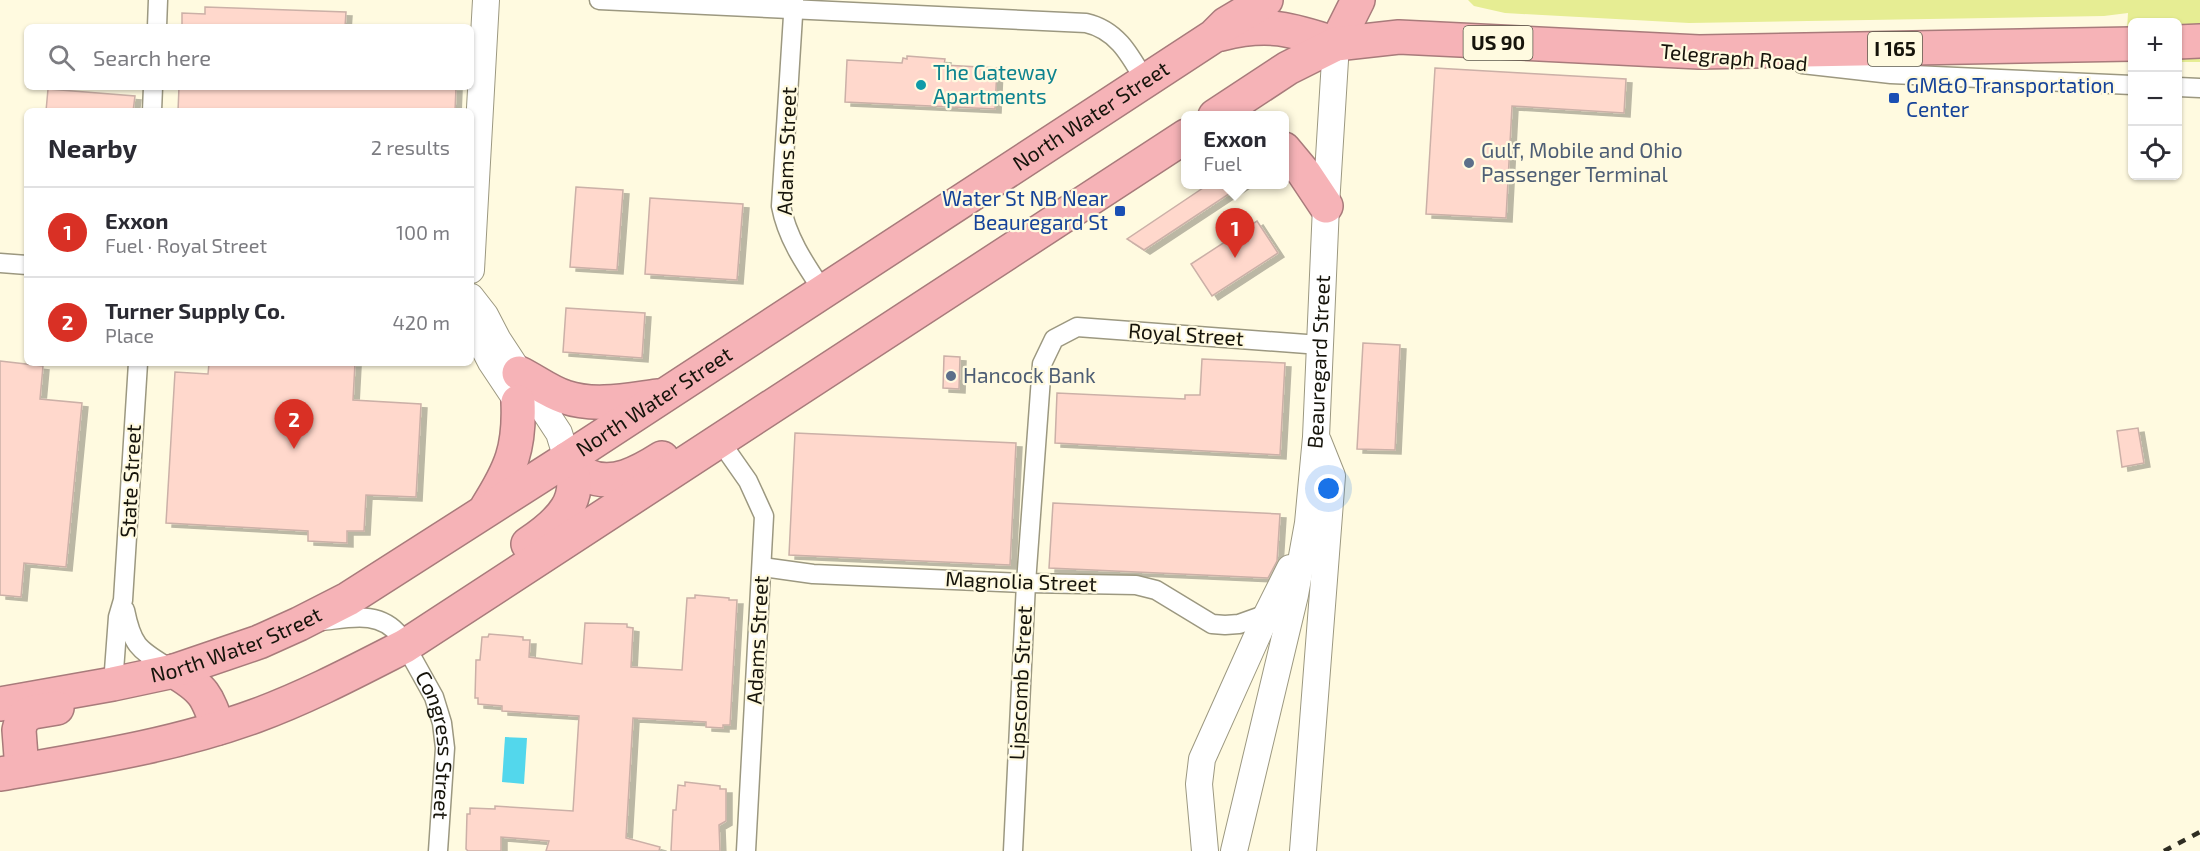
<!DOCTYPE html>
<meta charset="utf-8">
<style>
body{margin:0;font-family:"Exo 2",sans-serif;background:#f2f2f3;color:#2b2b33}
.controls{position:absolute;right:18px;top:18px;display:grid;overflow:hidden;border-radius:9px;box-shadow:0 2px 4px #0004}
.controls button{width:54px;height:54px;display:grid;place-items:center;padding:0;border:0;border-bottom:2px solid #e1e1e2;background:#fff;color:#2b2b33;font:30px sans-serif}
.you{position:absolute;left:1329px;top:489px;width:21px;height:21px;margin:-15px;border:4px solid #fff;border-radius:50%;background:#1a73e8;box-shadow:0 0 0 9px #1a73e833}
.badge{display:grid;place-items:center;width:39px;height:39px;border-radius:50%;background:#d93025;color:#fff;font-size:20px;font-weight:700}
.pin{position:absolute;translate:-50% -50px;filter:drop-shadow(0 2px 3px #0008)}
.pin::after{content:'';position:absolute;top:32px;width:21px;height:18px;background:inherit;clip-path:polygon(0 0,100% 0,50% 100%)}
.popup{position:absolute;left:1181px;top:111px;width:108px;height:78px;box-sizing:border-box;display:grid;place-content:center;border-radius:9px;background:#fff;filter:drop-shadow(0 2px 4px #0005);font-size:20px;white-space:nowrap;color:#7c7c81}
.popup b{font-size:22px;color:#2b2b33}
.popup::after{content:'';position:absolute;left:50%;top:100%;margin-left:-12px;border:12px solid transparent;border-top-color:#fff}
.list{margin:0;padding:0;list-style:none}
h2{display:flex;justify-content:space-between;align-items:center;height:78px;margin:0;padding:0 24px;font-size:26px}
h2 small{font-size:20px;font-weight:400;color:#7c7c81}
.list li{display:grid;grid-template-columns:39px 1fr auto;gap:18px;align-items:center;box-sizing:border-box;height:90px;padding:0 24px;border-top:2px solid #e1e1e2}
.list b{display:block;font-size:22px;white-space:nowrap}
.list p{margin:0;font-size:20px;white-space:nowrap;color:#7c7c81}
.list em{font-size:20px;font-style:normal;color:#7c7c81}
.icon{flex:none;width:33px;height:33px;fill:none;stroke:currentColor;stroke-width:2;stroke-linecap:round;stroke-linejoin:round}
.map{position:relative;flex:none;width:2200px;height:851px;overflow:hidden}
.search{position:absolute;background:#fff;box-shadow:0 2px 4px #0004;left:24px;top:24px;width:450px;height:66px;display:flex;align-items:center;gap:15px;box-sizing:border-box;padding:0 21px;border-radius:9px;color:#7c7c81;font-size:22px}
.panel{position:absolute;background:#fff;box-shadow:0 2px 4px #0004;left:24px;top:108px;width:450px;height:258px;border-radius:9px}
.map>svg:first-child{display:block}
</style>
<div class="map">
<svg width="2200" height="851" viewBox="0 0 2200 851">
<defs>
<filter id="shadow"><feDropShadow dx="6" dy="4" stdDeviation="0" flood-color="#0004"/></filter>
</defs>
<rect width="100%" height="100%" fill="#fffae0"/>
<path fill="#e6ed93" d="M1468,0H2200V62H2178V22H2132V61H2125L2128,13L2104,16L1689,23L1505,13L1474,6Z"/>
<path fill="#53d7ec" d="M505,737L527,738L524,784L502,782Z"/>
<g fill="#ffd8cc" stroke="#cbb0a7" stroke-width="1.5" filter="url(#shadow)">
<path d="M205,7L346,12L345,27H182V13L205,14Z"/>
<path d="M907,56L945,59L944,65L997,68L995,109L845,102L847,60L902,63L903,58L907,59Z"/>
<path d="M1435,68L1626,79L1624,113L1512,106L1506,218L1426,214Z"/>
<path d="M179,87H456L455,111H178Z"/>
<path d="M48,89L135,96L133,111H46Z"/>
<path d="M1209,184H1244L1144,250L1127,239Z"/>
<path d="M576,187L623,190L617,270L570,267Z"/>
<path d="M650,198L743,204L737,280L645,274Z"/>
<path d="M1257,221L1278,253L1212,296L1191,264Z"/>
<path d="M566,308L645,313L642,358L563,352Z"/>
<path d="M1363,343L1400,345L1395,450L1357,449Z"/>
<path d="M944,356L960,357L959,389L943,388Z"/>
<path d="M1202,359L1285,363L1280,455L1055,443L1057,393L1185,399V395H1200Z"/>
<path d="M0,361L43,366L40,399L82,403L66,567L24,563L21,597L0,595Z"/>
<path d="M209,363H355L353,400L421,404L416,497L366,495L364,531H347V543L308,541V531L166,523L175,372L208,374Z"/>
<path d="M2138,428L2144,463L2122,467L2117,431Z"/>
<path d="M795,433L1016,443L1010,565L789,555Z"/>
<path d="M1053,503L1280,514L1277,561L1268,578L1049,568Z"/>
<path d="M695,595L729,598V600H737L730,725H723V728L706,727V722L633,718L626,838L660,847L659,851H546L549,841L501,837V851H468L466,849L467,814H470V808L495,809V806L573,811L579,716L502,711V706L478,704V698H475L476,660H480L482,637H488L489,634L523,637V640H530L529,657L582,664L585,623L627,624V627L633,628L631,667L682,670L687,598H695Z"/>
<path d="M685,782L720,786V789H726V821L719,825L720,851H671L673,810H676L678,785L685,786Z"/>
</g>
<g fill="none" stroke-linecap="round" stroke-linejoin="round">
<defs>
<g id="street">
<path d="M599,0L1086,23C1117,30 1130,55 1145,81"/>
<path d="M794,0L781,206C787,238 805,264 823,291"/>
<path d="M157,27L158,0"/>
<path d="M1802,64L1891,74L2132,85"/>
<path d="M2178,87L2200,88"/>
<path d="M152,111L153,87"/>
<path d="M0,263L27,265"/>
<path d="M720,441L748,481L764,516L746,851"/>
<path d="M762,567L813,574L1026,583L1136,585L1156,590L1212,624L1225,625L1239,624L1267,614"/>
<path d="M125,610C133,650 141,650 174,671"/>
<path id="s1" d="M322,621C350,618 380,610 400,636L434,697L442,723L445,748L438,851"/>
<path d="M113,684L118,617L123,600L138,363"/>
<path d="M1013,851L1026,583L1042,364L1054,339L1077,327L1320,345"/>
</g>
<g id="secondary">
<path d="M471,270L486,0"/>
<path d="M471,297L485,315L498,340L559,433L567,459"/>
<path d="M474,329L491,362L515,398"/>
<path d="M1205,851L1199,784L1202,759L1267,614L1290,568"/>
<path id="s2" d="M1234,851L1295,595L1308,523L1316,437L1326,206L1336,44"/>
<path d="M1303,851L1332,476L1318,441"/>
</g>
<g id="highway">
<path d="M1221,34C1268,22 1291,29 1336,44"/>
<path d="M2178,42L2200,41"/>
<path d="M1336,44L1358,0"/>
<path d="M1215,116L1288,68L1336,44L1399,37L1699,52L2132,44"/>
<path d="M1284,149L1304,173L1326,206"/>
<path d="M519,373C534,380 549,392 565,397C594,407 627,400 657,396"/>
<path d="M567,459C573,465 579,471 586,475C612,488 640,472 662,458"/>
<path d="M487,507C511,469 520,448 518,402"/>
<path d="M528,544C558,524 588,498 567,459"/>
<path d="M174,671C204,689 207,695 218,728"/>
<path id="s3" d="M0,704L113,684L174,671L259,642L299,624L348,599L567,459L1214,36L1226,24L1266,0"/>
<path d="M22,770L19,730L22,718L33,712L57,708"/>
<path d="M0,774C86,759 173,746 255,716C307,697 356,671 405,646L1186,136"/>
</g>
</defs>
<use href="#street" stroke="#9c9880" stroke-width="21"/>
<use href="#secondary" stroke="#9c9880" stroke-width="28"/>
<use href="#highway" stroke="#a87b7b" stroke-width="36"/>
<use href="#street" stroke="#fff" stroke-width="18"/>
<use href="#secondary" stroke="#fff" stroke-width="26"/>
<use href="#highway" stroke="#f6b3b7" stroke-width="33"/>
<path stroke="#2f2d22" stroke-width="4.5" stroke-dasharray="8 8" stroke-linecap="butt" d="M2164,851L2200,832"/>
</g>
<circle fill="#0f9aa8" stroke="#fffae0" stroke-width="2" cx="921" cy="85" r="6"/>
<g fill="#1a4fb4" stroke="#fffae0" stroke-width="2">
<rect x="1888" y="92" width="12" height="12" rx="3"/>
<rect x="1114" y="205" width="12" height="12" rx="3"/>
</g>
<g fill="#5c6f8a" stroke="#fffae0" stroke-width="2">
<circle cx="1469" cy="163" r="6"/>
<circle cx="951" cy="376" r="6"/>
</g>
<g text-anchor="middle" stroke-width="4.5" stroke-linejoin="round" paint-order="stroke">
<g fill="#fffae0" stroke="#5c594b" stroke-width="1.5">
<rect x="1463.5" y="26" width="69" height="34" rx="4.5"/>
<rect x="1868" y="32" width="54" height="34" rx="4.5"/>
</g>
<g font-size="20" font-weight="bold" fill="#16140b">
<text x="1498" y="50">US 90</text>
<text x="1895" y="56">I 165</text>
</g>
<g font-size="21" fill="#16140b" stroke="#fffae0">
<text transform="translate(1734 58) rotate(5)" y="7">Telegraph Road</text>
<text dy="7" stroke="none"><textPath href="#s3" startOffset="1252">North Water Street</textPath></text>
<text transform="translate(787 151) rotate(-88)" y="7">Adams Street</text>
<text transform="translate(1186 335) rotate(4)" y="7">Royal Street</text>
<text dy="7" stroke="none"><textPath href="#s2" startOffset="498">Beauregard Street</textPath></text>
<text dy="7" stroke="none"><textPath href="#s3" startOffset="730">North Water Street</textPath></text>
<text transform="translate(131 481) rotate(-87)" y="7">State Street</text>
<text transform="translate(1021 582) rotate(2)" y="7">Magnolia Street</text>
<text transform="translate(758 640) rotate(-87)" y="7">Adams Street</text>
<text dy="7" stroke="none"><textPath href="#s3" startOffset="244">North Water Street</textPath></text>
<text transform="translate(1021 683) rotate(-87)" y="7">Lipscomb Street</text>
<text dy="7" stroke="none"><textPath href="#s1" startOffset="202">Congress Street</textPath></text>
</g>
<g font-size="21" fill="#0d838f" stroke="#fffae0" text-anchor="start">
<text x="933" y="80">The Gateway<tspan x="933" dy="24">Apartments</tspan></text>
</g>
<g font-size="21" fill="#164399" stroke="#fffae0" text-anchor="start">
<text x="1906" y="93">GM&amp;O Transportation<tspan x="1906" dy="24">Center</tspan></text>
<text x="1108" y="206" text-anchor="end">Water St NB Near<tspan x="1108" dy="24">Beauregard St</tspan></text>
</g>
<g font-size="21" fill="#4e5e75" stroke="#fffae0" text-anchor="start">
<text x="1481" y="158">Gulf, Mobile and Ohio<tspan x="1481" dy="24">Passenger Terminal</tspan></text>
<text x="963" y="383">Hancock Bank</text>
</g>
</g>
</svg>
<div class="controls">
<button>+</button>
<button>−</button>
<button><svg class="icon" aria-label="locate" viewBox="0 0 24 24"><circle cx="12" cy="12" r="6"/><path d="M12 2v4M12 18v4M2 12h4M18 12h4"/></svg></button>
</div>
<div class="you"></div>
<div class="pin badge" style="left:1235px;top:258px">1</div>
<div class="popup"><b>Exxon</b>Fuel</div>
<div class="pin badge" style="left:294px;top:449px">2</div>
<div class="search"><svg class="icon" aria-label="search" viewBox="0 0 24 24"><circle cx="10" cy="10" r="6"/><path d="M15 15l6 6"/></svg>Search here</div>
<section class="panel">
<h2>Nearby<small>2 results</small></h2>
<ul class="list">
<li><span class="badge">1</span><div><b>Exxon</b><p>Fuel · Royal Street</p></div><em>100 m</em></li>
<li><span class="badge">2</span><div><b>Turner Supply Co.</b><p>Place</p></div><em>420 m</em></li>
</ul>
</section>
</div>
